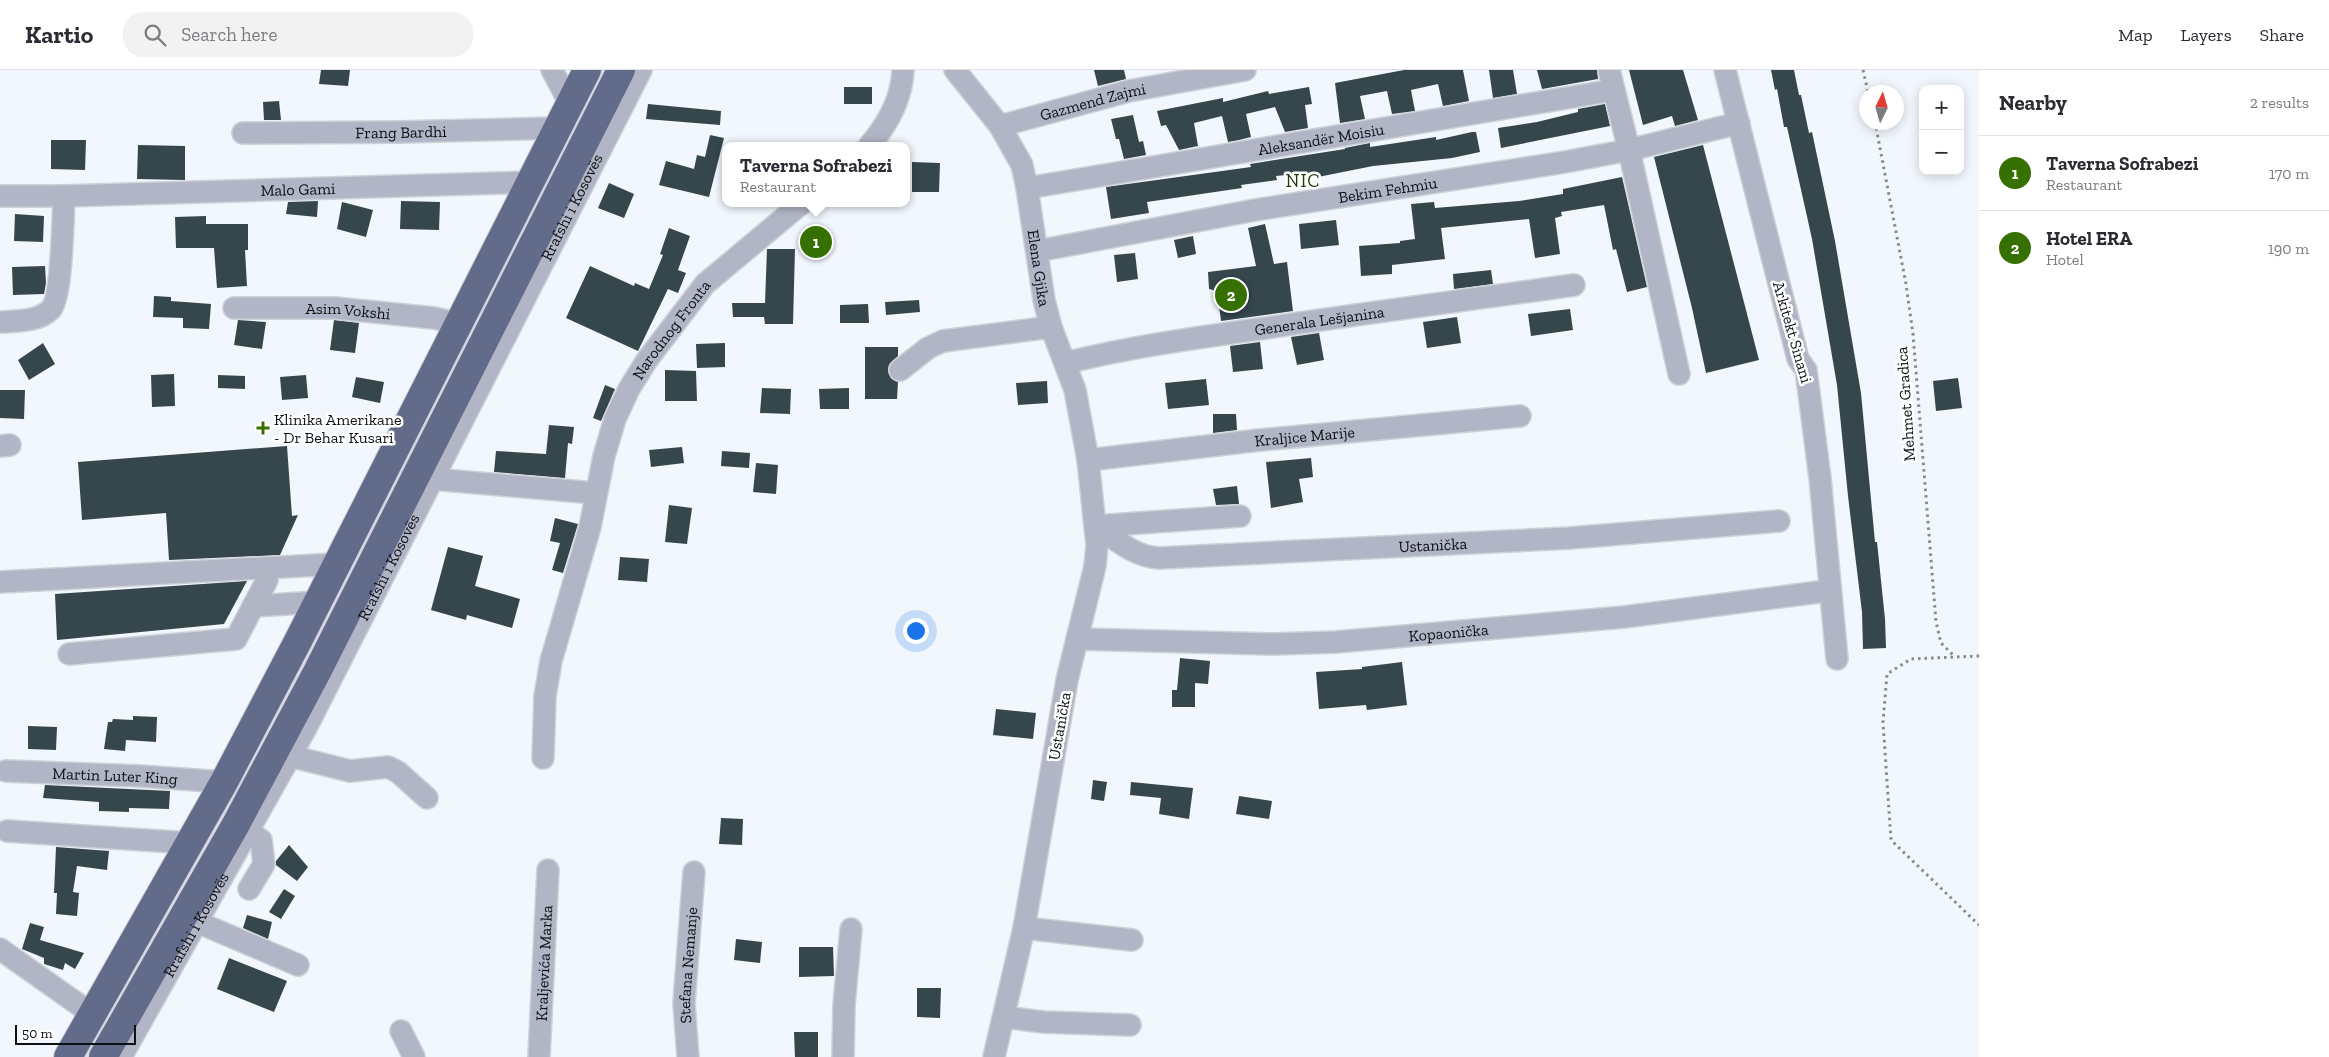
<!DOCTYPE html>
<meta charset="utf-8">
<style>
body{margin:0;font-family:"Zilla Slab",serif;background:#f2f2f3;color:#2b2b33}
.controls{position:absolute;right:15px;top:15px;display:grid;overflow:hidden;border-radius:10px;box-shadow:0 2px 12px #0003}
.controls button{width:45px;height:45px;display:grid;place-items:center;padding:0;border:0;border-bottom:1px solid #e1e1e2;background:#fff;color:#2b2b33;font:25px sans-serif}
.compass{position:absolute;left:1859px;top:15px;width:45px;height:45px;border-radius:50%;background:#fff;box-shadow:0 2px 12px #0003;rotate:5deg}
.scale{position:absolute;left:15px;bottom:12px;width:121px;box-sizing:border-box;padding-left:5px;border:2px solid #0b1015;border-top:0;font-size:14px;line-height:18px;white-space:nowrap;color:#0b1015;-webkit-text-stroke:4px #fff;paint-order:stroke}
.you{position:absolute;left:915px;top:560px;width:18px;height:18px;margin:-12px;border:4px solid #fff;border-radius:50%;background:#1a73e8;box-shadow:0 0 0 8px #1a73e833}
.badge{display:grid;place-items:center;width:32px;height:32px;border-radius:50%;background:#357000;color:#fff;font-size:16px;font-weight:700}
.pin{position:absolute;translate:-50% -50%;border:2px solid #fff;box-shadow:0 1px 5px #0006}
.popup{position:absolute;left:722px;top:72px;width:188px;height:65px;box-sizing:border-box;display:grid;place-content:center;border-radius:10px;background:#fff;filter:drop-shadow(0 1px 4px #0005);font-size:16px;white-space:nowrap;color:#7c7c81}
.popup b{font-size:19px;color:#2b2b33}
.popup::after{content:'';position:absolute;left:50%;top:100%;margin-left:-10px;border:10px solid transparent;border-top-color:#fff}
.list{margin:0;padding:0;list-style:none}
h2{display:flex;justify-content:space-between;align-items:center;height:65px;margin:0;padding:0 20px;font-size:21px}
h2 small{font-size:16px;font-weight:400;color:#7c7c81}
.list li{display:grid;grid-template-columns:32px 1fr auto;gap:15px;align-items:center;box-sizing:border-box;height:75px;padding:0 20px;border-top:1px solid #e1e1e2}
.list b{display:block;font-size:19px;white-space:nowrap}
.list p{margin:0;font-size:16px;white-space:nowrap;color:#7c7c81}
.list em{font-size:16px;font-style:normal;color:#7c7c81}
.icon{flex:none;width:28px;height:28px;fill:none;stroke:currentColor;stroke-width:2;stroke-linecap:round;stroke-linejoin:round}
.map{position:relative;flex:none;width:1979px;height:987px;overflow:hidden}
header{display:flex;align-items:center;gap:30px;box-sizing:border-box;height:70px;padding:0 25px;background:#fff;border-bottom:1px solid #e1e1e2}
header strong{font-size:24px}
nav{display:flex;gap:28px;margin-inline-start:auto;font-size:18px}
.search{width:350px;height:45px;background:#f2f2f3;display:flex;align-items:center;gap:12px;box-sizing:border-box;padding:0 18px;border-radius:20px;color:#7c7c81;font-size:19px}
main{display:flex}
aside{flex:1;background:#fff}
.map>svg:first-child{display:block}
</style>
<header>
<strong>Kartio</strong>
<div class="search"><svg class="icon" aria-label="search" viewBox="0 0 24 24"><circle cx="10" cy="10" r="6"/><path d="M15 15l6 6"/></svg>Search here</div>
<nav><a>Map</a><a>Layers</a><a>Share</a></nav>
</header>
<main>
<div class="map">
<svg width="1979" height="987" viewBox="0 0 1979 987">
<rect width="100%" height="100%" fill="#f1f7fd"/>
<path fill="#dfdaf3" d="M597,0H607L315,578L215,764L89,987H78Z"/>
<g fill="#35464d">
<path d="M321,0H350L348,16L319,14Z"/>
<path d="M1094,0H1124L1126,9L1098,16Z"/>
<path d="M1404,0H1463L1469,31L1443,36L1438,14L1411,20L1415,41L1392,44L1387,21L1360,26L1365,49L1340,53L1335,13Z"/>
<path d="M1489,0H1513L1517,24L1493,28Z"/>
<path d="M1537,0H1597L1598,9L1542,19Z"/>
<path d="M1629,0H1683L1698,50L1675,56L1672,46L1643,55Z"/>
<path d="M1771,0H1794L1799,25H1801L1809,63L1812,62L1835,171L1861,323L1875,472H1877L1885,549L1886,578L1863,579L1862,542L1848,426L1837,315L1812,169L1787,57H1784L1777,19L1775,20Z"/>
<rect x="844" y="17" width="28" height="17"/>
<path d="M1309,17L1312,34L1305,35L1308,58L1285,62L1275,37L1246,44L1251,67L1239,70L1228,72L1222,46L1194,53L1198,76L1179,80L1166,55L1161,56L1157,41L1223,28V32L1268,21L1269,24Z"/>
<path d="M279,31L281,50H264L263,32Z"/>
<path d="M648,34L721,41L720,55L646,49Z"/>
<path d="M1605,34L1610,56L1501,78L1498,58L1537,52L1578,42V39Z"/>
<path d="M1133,45L1139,72L1143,71L1146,85L1124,89L1119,69H1116L1111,49Z"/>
<path d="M1472,62H1476L1480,82L1452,88L1373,96L1318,107L1317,102L1276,106L1277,110L1241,115L1242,118L1147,132L1149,143L1111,149L1106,117L1251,97L1250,94L1345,79V78L1370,73V77L1436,67V70Z"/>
<path d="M710,65L724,68L709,127L659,115L666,91L694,99L697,85L705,87Z"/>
<path d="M51,70H86L85,100L51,99Z"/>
<path d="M138,75L185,76V110L137,109Z"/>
<path d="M1703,75L1759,290L1706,303L1692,238L1654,87Z"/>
<path d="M912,92L940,93L939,122H912Z"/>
<path d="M1622,107L1647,217L1627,222L1616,179L1613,180L1604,135L1561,142L1562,146L1555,148L1560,184L1535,188L1529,149L1441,158L1445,189L1392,195V204L1361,206L1359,176L1400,173V171L1415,169L1411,134L1434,132L1435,138L1519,131L1563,124V119Z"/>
<path d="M609,113L634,124L624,148L598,138Z"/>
<path d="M318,131L317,147L286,144L288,132Z"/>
<path d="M401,131L440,132L439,160L400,159Z"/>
<path d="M342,132L373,140L366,167L337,159Z"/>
<path d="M15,144L44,146L43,172L14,171Z"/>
<path d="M206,146V154H248V180H245L247,216L217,218L214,178H176L175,147Z"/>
<path d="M1336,150L1339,175L1301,179L1299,154Z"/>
<path d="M1265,154L1274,194L1287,192L1293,241L1221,251L1217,221L1209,219L1208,202L1256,196L1248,158Z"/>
<path d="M669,158L690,166L678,200L686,203L678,223L668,219L638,281L566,248L590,196L634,216L635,213L649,219L663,185L660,184Z"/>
<path d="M1193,166L1196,184L1178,188L1174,170Z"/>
<path d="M767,179H795L793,254H765L764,247H733L732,233H765Z"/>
<path d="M1135,183L1138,209L1117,212L1114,185Z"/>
<path d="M45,196L46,213L44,224L13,225L12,197Z"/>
<path d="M1491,200L1493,214L1454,219L1453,204Z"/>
<path d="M154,226L171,227V231L211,234L209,259L183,258V248L153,247Z"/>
<path d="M919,230L920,242L886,245L885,232Z"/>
<path d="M868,234L869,253H840V235Z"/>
<path d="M1570,239L1573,260L1531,266L1528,244Z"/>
<path d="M1457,247L1461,273L1427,278L1423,252Z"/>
<path d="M238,250L266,252L262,279L234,275Z"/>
<path d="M334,250L359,253L355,283L330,280Z"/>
<path d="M1319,263L1324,290L1297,295L1291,267Z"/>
<path d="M1260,272L1263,299L1233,302L1230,276Z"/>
<path d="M43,273L55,294L29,310L18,290Z"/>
<path d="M725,273V297L697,298L696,274Z"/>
<path d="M865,277H898V286L889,295L888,301L891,308L898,312L897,329H865Z"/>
<path d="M665,300L696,301L697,331H665Z"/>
<path d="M174,304L175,336L152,337L151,305Z"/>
<path d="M218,305L245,306V319L218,318Z"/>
<path d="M306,305L308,328L282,330L280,307Z"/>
<path d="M356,307L384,312L380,333L352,327Z"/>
<path d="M1958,308L1962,338L1936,341L1933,311Z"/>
<path d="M1206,309L1209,335L1168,339L1165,313Z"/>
<path d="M1047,311L1048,333L1018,335L1016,313Z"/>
<path d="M605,315L615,319L601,351L593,348Z"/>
<path d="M762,318L791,319L790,344L760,343Z"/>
<path d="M849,318V339H820L819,319Z"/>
<path d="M0,320H25L24,349L0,348Z"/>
<path d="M1213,344H1236L1237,360L1213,363Z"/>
<path d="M549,355L574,357L572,374L568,373L565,408L494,402L496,381L546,384Z"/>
<path d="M287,376L292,446L298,445L280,485L169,490L166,443L82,450L78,392Z"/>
<path d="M682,377L684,393L651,397L649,380Z"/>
<path d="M722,381L750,383L749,398L721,396Z"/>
<path d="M1311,388L1313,407L1299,409L1303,432L1271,438L1266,392Z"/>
<path d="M756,393L778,395L776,424L753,422Z"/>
<path d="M1237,416L1239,434L1216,435L1213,419Z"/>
<path d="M669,435L692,438L687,474L665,472Z"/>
<path d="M555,448L578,454L563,503L552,500L560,473L550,471Z"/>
<path d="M448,477L483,486L475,516L520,529L512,558L467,545L466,550L431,540Z"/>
<path d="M620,487L649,489L647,512L618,510Z"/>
<path d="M247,511L224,554L57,570L55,524Z"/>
<path d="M1180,588L1210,591L1208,614L1195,613V637H1172V620H1177Z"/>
<path d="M1402,592L1407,635L1367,640L1366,635L1319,639L1316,602L1362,599V597Z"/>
<path d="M996,639L1036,643L1033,669L993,665Z"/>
<path d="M133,646L157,647L156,672L126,670L125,681L104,679L108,652H112L113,649L133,650Z"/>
<path d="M28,656L57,657L56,680L28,679Z"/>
<path d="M1093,710L1107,712L1104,731L1091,729Z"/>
<path d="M1131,712L1193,718L1189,749L1159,744L1161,728L1130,725Z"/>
<path d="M45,715L170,721L169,739L129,738V742L99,741V732L43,728Z"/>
<path d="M1239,726L1272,731L1269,749L1236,744Z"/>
<path d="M721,748L743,749L742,775L719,774Z"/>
<path d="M289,775L308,797L297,811L276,795V791Z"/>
<path d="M56,777L109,781L107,800L77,796L73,822L79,823L77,846L56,844L57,823H54Z"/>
<path d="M284,819L295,826L281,849L269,842Z"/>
<path d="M247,845L272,852L268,869L243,858Z"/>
<path d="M30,853L44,857L40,870L84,883L75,899L65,893L63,900L44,894V888L22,879Z"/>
<path d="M736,869L762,872L760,893L734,890Z"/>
<path d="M799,877H833L834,906L799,907Z"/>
<path d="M229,888L287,911L274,942L217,919Z"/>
<path d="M917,918H941L940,948L917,947Z"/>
<path d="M794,962H818V987H795Z"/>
</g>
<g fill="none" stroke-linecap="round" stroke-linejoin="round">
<defs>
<g id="minor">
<path d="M552,0L570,34"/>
<path id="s1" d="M955,0L1000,56L1022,95L1027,118L1044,230L1051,257L1075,320L1088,390L1097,475L1095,496L1067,610L1024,858L994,987"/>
<path d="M1609,0L1629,80L1679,304"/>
<path d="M1725,0L1798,289L1806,300L1820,408L1837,589"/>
<path id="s2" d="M1000,56L1129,21L1245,0"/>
<path id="s3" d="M243,63L399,62L557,58"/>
<path d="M869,76C887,55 902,29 903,0"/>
<path id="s4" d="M1027,118L1614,20"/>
<path id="s5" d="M0,126H64L532,112"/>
<path id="s6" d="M1037,181L1255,140L1565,92L1629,80L1739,53"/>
<path id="s7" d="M234,238H335L434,248L460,254"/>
<path d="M0,252C16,251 39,252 51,239C62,227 63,147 64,126"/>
<path id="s8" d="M1065,293C1130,277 1194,268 1259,259C1364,243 1469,230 1574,215"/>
<path d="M900,300L928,278L943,271L1051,257"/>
<path d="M0,376L10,375"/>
<path id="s9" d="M1088,390L1260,370L1520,346"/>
<path d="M432,409L595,423"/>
<path id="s10" d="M1240,446L1095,456C1117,470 1133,486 1159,488L1570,468L1779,451"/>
<path d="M0,512L337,494"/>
<path d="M253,536L318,532"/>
<path id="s11" d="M1077,569L1273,574L1336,572L1624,547L1819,522"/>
<path d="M69,584L236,569L267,510"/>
<path d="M290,686L350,701L388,697L398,702L427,728"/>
<path id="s12" d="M543,688L545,626L551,591L590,457L604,386L615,349L629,319L647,290L705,214L802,133"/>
<path id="s13" d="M6,701L140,706L224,712"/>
<path d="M7,761L190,773"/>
<path d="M248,762L261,770L264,794L249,819"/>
<path d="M197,852L298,895"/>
<path d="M1024,858L1132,870"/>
<path d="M0,879L92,944"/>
<path d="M1004,947L1043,952L1130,955"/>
<path d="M401,961L414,987"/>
<path id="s14" d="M121,987L306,658L641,0"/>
<path id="s15" d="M539,987L548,800"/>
<path id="s16" d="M688,987L684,933L694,802"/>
<path d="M843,987L844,935L851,859"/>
</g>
<g id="highway">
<path d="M68,987L224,712L298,571L587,0"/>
<path d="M103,987L235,756L317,602L621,0"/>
</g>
</defs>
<use href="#minor" stroke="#ccd2d8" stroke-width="24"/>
<use href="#highway" stroke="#ccd2d8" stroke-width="30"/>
<g stroke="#848a8f" stroke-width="3" stroke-dasharray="2.5 4" stroke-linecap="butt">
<path d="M1863,0L1868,22"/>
<path d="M1875,52L1906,214L1913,264L1936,552L1941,573L1953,585"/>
<path d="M1979,586L1911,589L1887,604L1883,652L1891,770L1979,855"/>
</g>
<use href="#minor" stroke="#b1b5c5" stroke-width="21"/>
<use href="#highway" stroke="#626b8a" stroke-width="28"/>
</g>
<path fill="#357000" stroke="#fff" stroke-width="2" d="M260.5 350.5h5v5h5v5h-5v5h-5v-5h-5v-5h5z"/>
<g text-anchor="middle" stroke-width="5" stroke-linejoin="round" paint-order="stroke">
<g font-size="16" fill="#0b1015" stroke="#fff">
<text dy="6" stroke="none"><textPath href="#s2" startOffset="96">Gazmend Zajmi</textPath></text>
<text dy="6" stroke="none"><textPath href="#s3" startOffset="158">Frang Bardhi</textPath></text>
<text dy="6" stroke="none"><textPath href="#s4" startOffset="298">Aleksandër Moisiu</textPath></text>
<text dy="6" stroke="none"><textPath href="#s5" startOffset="298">Malo Gami</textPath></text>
<text dy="6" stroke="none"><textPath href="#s6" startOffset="356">Bekim Fehmiu</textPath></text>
<text dy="6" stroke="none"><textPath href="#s14" startOffset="962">Rrafshi i Kosovës</textPath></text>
<text dy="6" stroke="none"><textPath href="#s1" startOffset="221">Elena Gjika</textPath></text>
<text dy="6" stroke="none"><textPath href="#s7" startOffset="114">Asim Vokshi</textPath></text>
<text dy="6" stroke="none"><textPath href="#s8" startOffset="258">Generala Lešjanina</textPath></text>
<text dy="6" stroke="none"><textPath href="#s12" startOffset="454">Narodnog Fronta</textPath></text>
<text transform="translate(1793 262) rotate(74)" y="6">Arkitekt Sinani</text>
<text transform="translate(1905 334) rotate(-94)" y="6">Mehmet Gradica</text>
<text dy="6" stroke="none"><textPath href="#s9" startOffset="218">Kraljice Marije</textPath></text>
<text dy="6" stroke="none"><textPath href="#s10" startOffset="492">Ustanička</textPath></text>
<text dy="6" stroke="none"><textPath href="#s14" startOffset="558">Rrafshi i Kosovës</textPath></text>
<text dy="6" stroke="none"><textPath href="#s11" startOffset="372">Kopaonička</textPath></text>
<text transform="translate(1059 656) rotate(-80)" y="6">Ustanička</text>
<text dy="6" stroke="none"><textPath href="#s13" startOffset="109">Martin Luter King</textPath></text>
<text dy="6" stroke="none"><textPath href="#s14" startOffset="152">Rrafshi i Kosovës</textPath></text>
<text dy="6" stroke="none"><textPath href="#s15" startOffset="94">Kraljevića Marka</textPath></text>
<text dy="6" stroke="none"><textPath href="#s16" startOffset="92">Stefana Nemanje</textPath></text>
</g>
<g font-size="16" fill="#0b1015" stroke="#fff" text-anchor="start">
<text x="274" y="355">Klinika Amerikane<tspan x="274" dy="18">- Dr Behar Kusari</tspan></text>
</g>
<g font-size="19" letter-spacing="1" fill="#1e3b0c" stroke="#fff">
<text x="1303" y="117">NIC</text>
</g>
</g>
</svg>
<div class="controls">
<button>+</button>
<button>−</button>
</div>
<svg class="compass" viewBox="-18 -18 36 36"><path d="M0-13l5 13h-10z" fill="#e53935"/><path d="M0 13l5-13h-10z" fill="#7c7c81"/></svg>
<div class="scale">50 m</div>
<div class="you"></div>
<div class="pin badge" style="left:816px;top:172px">1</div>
<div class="popup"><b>Taverna Sofrabezi</b>Restaurant</div>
<div class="pin badge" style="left:1231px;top:225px">2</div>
</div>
<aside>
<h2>Nearby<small>2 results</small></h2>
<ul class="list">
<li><span class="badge">1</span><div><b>Taverna Sofrabezi</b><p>Restaurant</p></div><em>170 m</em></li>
<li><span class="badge">2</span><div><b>Hotel ERA</b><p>Hotel</p></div><em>190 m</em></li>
</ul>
</aside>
</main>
